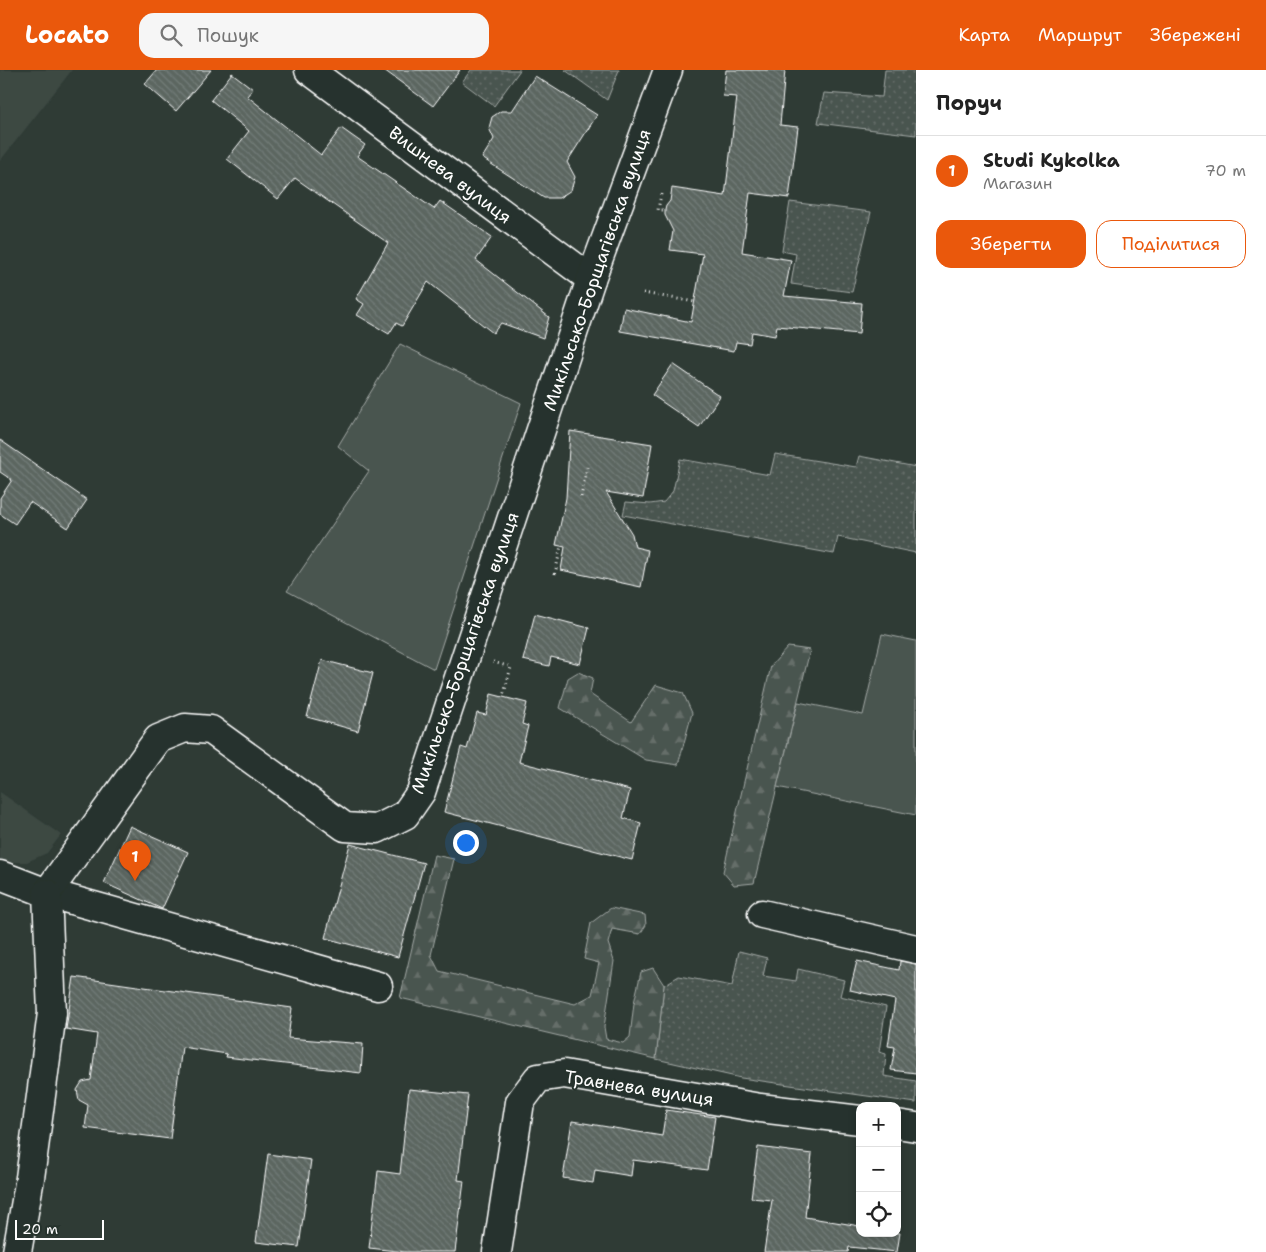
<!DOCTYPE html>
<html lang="uk">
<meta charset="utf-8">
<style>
body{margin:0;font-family:"Shantell Sans",sans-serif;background:#f6f6f6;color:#222}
.controls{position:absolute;right:15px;bottom:15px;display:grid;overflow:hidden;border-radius:10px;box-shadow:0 2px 8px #0003}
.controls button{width:45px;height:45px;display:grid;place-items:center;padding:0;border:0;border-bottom:1px solid #e0e0e0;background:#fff;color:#222;font:25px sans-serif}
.scale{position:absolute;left:15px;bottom:12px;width:89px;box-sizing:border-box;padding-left:5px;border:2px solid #fff;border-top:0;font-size:14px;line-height:18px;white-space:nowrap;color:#fff;-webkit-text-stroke:4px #26332d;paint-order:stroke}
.you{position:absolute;left:465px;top:772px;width:18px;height:18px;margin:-12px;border:4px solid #fff;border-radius:50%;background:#1a73e8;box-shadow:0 0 0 8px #1a73e833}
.badge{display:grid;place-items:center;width:32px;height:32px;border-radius:50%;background:#ea580c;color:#fff;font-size:16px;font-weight:700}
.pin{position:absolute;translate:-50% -41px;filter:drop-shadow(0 1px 2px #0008)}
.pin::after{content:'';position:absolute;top:26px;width:18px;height:15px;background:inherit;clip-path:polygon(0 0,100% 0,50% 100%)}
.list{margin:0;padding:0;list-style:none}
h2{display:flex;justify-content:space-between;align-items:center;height:65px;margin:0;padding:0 20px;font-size:21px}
h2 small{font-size:16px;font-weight:400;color:#767676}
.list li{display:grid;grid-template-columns:32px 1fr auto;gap:15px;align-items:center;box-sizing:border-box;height:70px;padding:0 20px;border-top:1px solid #e0e0e0}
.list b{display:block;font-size:19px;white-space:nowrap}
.list p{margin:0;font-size:16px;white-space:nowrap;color:#767676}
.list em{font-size:16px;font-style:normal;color:#767676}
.actions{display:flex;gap:10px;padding:15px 20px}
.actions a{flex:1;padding:11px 0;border:1px solid #ea580c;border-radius:15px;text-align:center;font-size:18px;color:#ea580c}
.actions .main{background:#ea580c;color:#fff}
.icon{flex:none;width:28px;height:28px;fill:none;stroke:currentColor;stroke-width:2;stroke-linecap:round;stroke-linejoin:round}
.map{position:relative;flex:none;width:916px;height:1182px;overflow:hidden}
header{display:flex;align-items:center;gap:30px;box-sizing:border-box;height:70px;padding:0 25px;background:#ea580c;color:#fff}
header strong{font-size:24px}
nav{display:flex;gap:28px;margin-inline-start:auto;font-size:18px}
.search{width:350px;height:45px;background:#f6f6f6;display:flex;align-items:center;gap:12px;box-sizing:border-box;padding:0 18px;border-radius:15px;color:#767676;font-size:19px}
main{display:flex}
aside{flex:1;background:#fff}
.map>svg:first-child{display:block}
</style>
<header>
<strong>Locato</strong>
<div class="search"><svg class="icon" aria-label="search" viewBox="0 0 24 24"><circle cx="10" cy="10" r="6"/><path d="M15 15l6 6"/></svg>Пошук</div>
<nav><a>Карта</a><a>Маршрут</a><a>Збережені</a></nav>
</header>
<main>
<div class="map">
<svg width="916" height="1182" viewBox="0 0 916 1182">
<defs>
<pattern id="grass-dots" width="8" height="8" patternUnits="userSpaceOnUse" patternTransform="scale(1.25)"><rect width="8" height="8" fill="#4a544f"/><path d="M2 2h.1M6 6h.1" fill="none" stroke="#656e69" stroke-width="1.8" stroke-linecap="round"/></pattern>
<pattern id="forest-firs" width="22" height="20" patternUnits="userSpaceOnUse" patternTransform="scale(1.25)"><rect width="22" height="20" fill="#4a544f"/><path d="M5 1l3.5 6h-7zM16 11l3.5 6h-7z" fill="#656e69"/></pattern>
<pattern id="building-back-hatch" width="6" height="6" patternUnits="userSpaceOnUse" patternTransform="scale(1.25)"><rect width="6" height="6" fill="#5b6661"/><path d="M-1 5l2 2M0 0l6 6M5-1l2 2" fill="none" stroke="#747d79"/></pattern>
</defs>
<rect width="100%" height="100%" fill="#2f3b35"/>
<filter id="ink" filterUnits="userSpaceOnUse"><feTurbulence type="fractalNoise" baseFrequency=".02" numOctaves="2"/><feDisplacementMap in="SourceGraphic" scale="10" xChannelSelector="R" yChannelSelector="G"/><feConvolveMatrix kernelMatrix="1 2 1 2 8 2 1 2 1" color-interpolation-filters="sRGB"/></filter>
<g filter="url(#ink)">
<g fill="#3c4842">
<path d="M0,0H72L0,91Z"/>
<path d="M0,722L61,765L47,783L27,792H0Z"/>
</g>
<g fill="url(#grass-dots)" stroke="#a4aaa7">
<path d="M471,0H520L494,36L462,12Z"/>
<path d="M565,0H619L607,30Z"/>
<path d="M885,0H916V65L818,53L824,23L882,27Z"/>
<path d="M790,132L871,142L852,222L791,214L796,184L782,181Z"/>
<path d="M775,384L856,397L859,386L916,397V483L838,467L834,484L623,445L626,432L650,434L664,432L673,421L680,389L770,405Z"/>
<path d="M739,881L767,888L763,906L796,911L798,899L844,910L840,926L886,937L879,982L886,984L884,1006L916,1011V1033L741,1008L656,989L664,915L679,906L732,916Z"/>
</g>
<g fill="url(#forest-firs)" stroke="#a4aaa7">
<path d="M788,577L810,580L754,813L734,815L723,802L771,596Z"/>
<path d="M578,602L593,608L590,624L631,652L656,615L683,623L692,643L678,695L646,690L560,638L568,608Z"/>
<path d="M434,785L454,789L431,885L439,901L575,934L592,925L599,893L584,889L591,853L611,838L645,845L646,855L640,864L612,859L608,873L614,891L604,957L606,969L623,973L630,967L634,933L641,902L653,898L664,915L656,989L400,928Z"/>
</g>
<g fill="#4a544f" stroke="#a4aaa7">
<path d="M400,274L521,333L434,599L287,521L369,401L338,376Z"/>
<path d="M882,564L916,571V745L777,717L798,632L863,645Z"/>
</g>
<g fill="url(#building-back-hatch)" stroke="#fff">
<path d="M157,0H211L176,41L145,14Z"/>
<path d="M384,0H460L433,36Z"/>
<path d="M726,0H785L780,55L798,57L789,128L750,123L742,182L791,190L784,226L862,233L859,264L777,256L775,266L752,262L750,274L736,272L734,281L620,261L624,238L691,252L703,184L670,180L673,161L665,145V140L666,136L670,131L672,118L725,126L737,27L723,26Z"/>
<path d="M232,3L253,19L247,26L321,85L341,58L365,75L357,86L434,139L440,131L492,167L476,190L549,247L543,268L501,253L493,263L428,212L402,256L396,253L389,264L357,245L364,234L356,229L388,173L295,108L278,129L227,89L249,61L211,30Z"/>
<path d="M535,6L597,45L567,92L575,107L571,120L559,128H544L482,88L494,69L489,58L492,47L501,41H512Z"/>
<path d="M673,294L720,326L699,357L652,325Z"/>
<path d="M570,361L652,374L643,428L606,422L632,464L635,477L648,480L641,517L561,500L565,477L556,475L566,428Z"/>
<path d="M0,370L87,430L68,458L30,432L15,454L0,444V428L12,410L0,402Z"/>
<path d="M535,544L589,558L580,594L551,587L549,596L523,590Z"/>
<path d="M322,590L373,603L358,661L307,647Z"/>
<path d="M491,624L527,633L522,654L528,656L519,692L630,720L623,748L641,753L632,790L444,742L461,677L467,679L477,643L486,645Z"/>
<path d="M130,756L188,782L162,839L104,813Z"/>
<path d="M350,774L424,793L398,887L325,868Z"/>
<path d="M857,891L899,900L900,891L916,894V1003L891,1000L895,977L888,976L895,930L850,920Z"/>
<path d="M74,907L292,938L288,968L363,974L361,1003L226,987L227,984L182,977L170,1069L85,1058L88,1035L79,1030L77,1020L82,1012L91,1010L97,964L66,959Z"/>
<path d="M409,1019L468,1025L458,1110L464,1111L455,1182H406L369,1178L378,1101L400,1104Z"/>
<path d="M666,1040L715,1047L707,1100L633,1090L631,1106L595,1100L593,1113L563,1108L572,1051L662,1066Z"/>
<path d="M758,1077L812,1084L805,1147L860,1156V1163H900L897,1182L849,1177L848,1182H764L772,1130L751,1128Z"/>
<path d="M268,1084L311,1090L299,1177L256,1172Z"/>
</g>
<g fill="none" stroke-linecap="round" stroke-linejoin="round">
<defs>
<g id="minor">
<path d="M309,0L591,209"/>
<path d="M0,805L47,823L378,916"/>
<path d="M47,823L158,669L185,658L211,660L345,757L377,759L405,745L421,722L591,209L668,0"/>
<path d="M762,844L916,879"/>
<path d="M897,1054L916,1057"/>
<path d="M17,1182L30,1108L52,943L47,823"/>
<path d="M497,1182L520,1032L538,1008L564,1004L760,1038L860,1050"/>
</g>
</defs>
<use href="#minor" stroke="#fff" stroke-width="31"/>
<g stroke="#fff" stroke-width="3" stroke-dasharray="1 4" stroke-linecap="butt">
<path d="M661,124L658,140H665"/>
<path d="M643,223L695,232"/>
<path d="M581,427L587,397"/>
<path d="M555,504L561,476"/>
<path d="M493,592L511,597L503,627"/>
</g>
<use href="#minor" stroke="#26332d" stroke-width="28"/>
</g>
</g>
<g text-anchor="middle" stroke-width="4" stroke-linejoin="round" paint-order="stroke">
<g font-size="18" fill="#fff" stroke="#26332d">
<text transform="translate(450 105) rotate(37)" y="6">Вишнева вулиця</text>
<text transform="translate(597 200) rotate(-71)" y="6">Микільсько-Борщагівська вулиця</text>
<text transform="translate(465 583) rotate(-71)" y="6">Микільсько-Борщагівська вулиця</text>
<text transform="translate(639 1018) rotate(9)" y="6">Травнева вулиця</text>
</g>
</g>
</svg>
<div class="controls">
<button>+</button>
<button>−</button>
<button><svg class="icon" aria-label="locate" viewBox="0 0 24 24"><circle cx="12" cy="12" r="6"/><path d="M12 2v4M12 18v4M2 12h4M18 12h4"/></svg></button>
</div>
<div class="scale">20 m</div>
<div class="you"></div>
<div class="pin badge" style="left:135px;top:811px">1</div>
</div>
<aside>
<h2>Поруч<small></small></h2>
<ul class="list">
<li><span class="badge">1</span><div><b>Studi Kykolka</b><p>Магазин</p></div><em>70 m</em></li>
</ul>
<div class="actions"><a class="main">Зберегти</a><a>Поділитися</a></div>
</aside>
</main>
